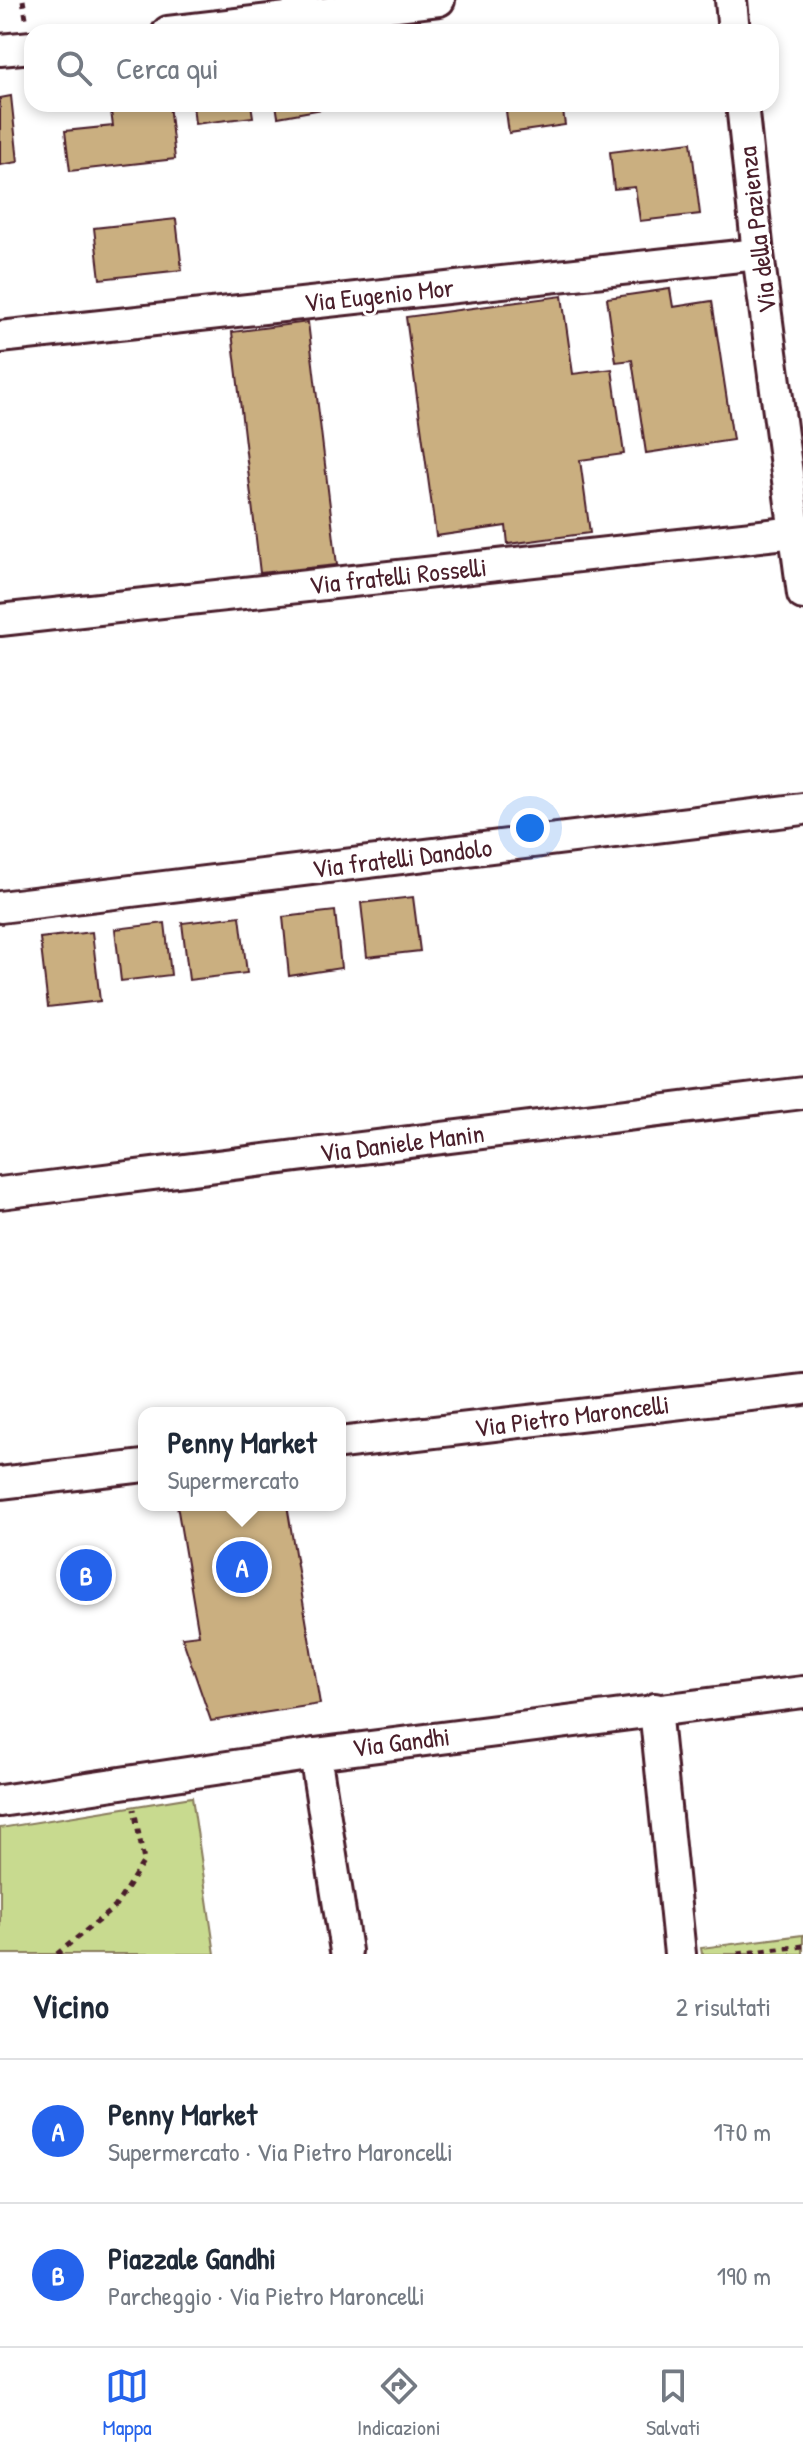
<!DOCTYPE html>
<html lang="it">
<meta charset="utf-8">
<style>
body{margin:0;font-family:"Patrick Hand",sans-serif;background:#f2f2f3;color:#1f2937}
.you{position:absolute;left:530px;top:828px;width:28px;height:28px;margin:-20px;border:6px solid #fff;border-radius:50%;background:#1a73e8;box-shadow:0 0 0 12px #1a73e833}
.badge{display:grid;place-items:center;width:52px;height:52px;border-radius:50%;background:#2563eb;color:#fff;font-size:26px;font-weight:700}
.pin{position:absolute;translate:-50% -50%;border:4px solid #fff;box-shadow:0 2px 8px #0006}
.popup{position:absolute;left:138px;top:1407px;width:208px;height:104px;box-sizing:border-box;display:grid;place-content:center;border-radius:16px;background:#fff;filter:drop-shadow(0 2px 6px #0005);font-size:26px;white-space:nowrap;color:#747a83}
.popup b{font-size:30px;color:#1f2937}
.popup::after{content:'';position:absolute;left:50%;top:100%;margin-left:-16px;border:16px solid transparent;border-top-color:#fff}
.list{margin:0;padding:0;list-style:none}
h2{display:flex;justify-content:space-between;align-items:center;height:104px;margin:0;padding:0 32px;font-size:34px}
h2 small{font-size:26px;font-weight:400;color:#747a83}
.list li{display:grid;grid-template-columns:52px 1fr auto;gap:24px;align-items:center;box-sizing:border-box;height:144px;padding:0 32px;border-top:2px solid #e0e1e3}
.list b{display:block;font-size:30px;white-space:nowrap}
.list p{margin:0;font-size:26px;white-space:nowrap;color:#747a83}
.list em{font-size:26px;font-style:normal;color:#747a83}
.icon{flex:none;width:44px;height:44px;fill:none;stroke:currentColor;stroke-width:2;stroke-linecap:round;stroke-linejoin:round}
.map{position:relative;flex:none;width:803px;height:1954px;overflow:hidden}
.search{position:absolute;background:#fff;box-shadow:0 4px 12px #0003;left:24px;right:24px;top:24px;height:88px;display:flex;align-items:center;gap:20px;box-sizing:border-box;padding:0 28px;border-radius:24px;color:#747a83;font-size:30px}
.sheet{height:392px;background:#fff}
nav{display:flex;justify-content:space-around;align-items:center;box-sizing:border-box;height:112px;border-top:2px solid #e0e1e3;background:#fff;font-size:22px;color:#747a83}
nav a{display:grid;justify-items:center;gap:4px}
nav .on{color:#2563eb}
.map>svg:first-child{display:block}
</style>
<div class="map">
<svg width="803" height="1954" viewBox="0 0 803 1954">
<rect width="100%" height="100%" fill="#fff"/>
<filter id="ink" filterUnits="userSpaceOnUse"><feTurbulence type="fractalNoise" baseFrequency=".0125" numOctaves="2"/><feDisplacementMap in="SourceGraphic" scale="16" xChannelSelector="R" yChannelSelector="G"/><feConvolveMatrix kernelMatrix="1 2 1 2 8 2 1 2 1" color-interpolation-filters="sRGB"/></filter>
<g filter="url(#ink)">
<g fill="#c8da8f" stroke="#897c5d" stroke-width="2">
<path d="M192,1797L215,1954H0V1828Z"/>
<path d="M803,1935V1954H702L701,1948Z"/>
</g>
<g fill="#caaf80" stroke="#4a1f2b" stroke-width="2">
<path d="M11,96L18,162L0,165V98Z"/>
<path d="M110,104H169L175,159L70,171L65,131L113,126Z"/>
<path d="M193,104H251L253,117L195,124Z"/>
<path d="M276,104H328V108L278,117Z"/>
<path d="M505,104H562L565,125L509,133Z"/>
<path d="M691,142L700,214L640,221L635,187L614,189L610,152Z"/>
<path d="M176,219L182,270L100,279L94,228Z"/>
<path d="M670,289L673,307L712,301L733,440L646,453L632,360L616,362L607,298Z"/>
<path d="M562,296L573,374L612,369L624,454L580,460L590,533L508,544L506,526L436,536L406,317Z"/>
<path d="M308,322L337,565L260,573L232,332Z"/>
<path d="M413,897L420,951L367,957L361,903Z"/>
<path d="M335,911L341,968L289,976L283,917Z"/>
<path d="M240,916L247,973L189,980L182,923Z"/>
<path d="M165,923L171,975L121,981L115,929Z"/>
<path d="M92,932L100,1001L48,1007L40,938Z"/>
<path d="M177,1505H287L320,1704L211,1721L182,1637L199,1635Z"/>
</g>
<g fill="none" stroke-linecap="round" stroke-linejoin="round">
<defs>
<g id="street">
<path d="M731,0L734,32"/>
<path d="M168,32L439,0"/>
<path d="M0,50L32,47"/>
<path d="M742,104L758,254L803,594"/>
<path d="M0,337L758,254"/>
<path d="M0,620L796,532"/>
<path d="M0,907L803,809"/>
<path d="M0,1193L803,1093"/>
<path d="M340,1443L803,1389"/>
<path d="M0,1483L144,1466"/>
<path d="M655,1709L680,1954"/>
<path d="M315,1754L346,1951"/>
<path d="M0,1801L315,1754L803,1692"/>
</g>
</defs>
<use href="#street" stroke="#4a1f2b" stroke-width="36"/>
<g stroke="#4a1f2b" stroke-width="5" stroke-dasharray="6 6" stroke-linecap="butt">
<path d="M23,0L26,18"/>
<path d="M57,1954L115,1907L144,1861L134,1809"/>
<path d="M738,1954L803,1946"/>
</g>
<use href="#street" stroke="#fff" stroke-width="30"/>
</g>
</g>
<g text-anchor="middle" stroke-width="6" stroke-linejoin="round" paint-order="stroke">
<g font-size="26" fill="#4a1f2b" stroke="#fff">
<text transform="translate(757 230) rotate(-97)" y="9">Via della Pazienza</text>
<text transform="translate(379 295) rotate(-6)" y="9">Via Eugenio Mor</text>
<text transform="translate(398 576) rotate(-6)" y="9">Via fratelli Rosselli</text>
<text transform="translate(402 858) rotate(-7)" y="9">Via fratelli Dandolo</text>
<text transform="translate(402 1143) rotate(-7)" y="9">Via Daniele Manin</text>
<text transform="translate(572 1416) rotate(-7)" y="9">Via Pietro Maroncelli</text>
<text transform="translate(401 1742) rotate(-7)" y="9">Via Gandhi</text>
</g>
</g>
</svg>
<div class="you"></div>
<div class="pin badge" style="left:242px;top:1567px">A</div>
<div class="popup"><b>Penny Market</b>Supermercato</div>
<div class="pin badge" style="left:86px;top:1575px">B</div>
<div class="search"><svg class="icon" aria-label="search" viewBox="0 0 24 24"><circle cx="10" cy="10" r="6"/><path d="M15 15l6 6"/></svg>Cerca qui</div>
</div>
<section class="sheet">
<h2>Vicino<small>2 risultati</small></h2>
<ul class="list">
<li><span class="badge">A</span><div><b>Penny Market</b><p>Supermercato · Via Pietro Maroncelli</p></div><em>170 m</em></li>
<li><span class="badge">B</span><div><b>Piazzale Gandhi</b><p>Parcheggio · Via Pietro Maroncelli</p></div><em>190 m</em></li>
</ul>
</section>
<nav>
<a class="on"><svg class="icon" aria-label="map" viewBox="0 0 24 24"><path d="M3 6l6-2 6 2 6-2v14l-6 2-6-2-6 2zM9 4v14M15 6v14"/></svg>Mappa</a>
<a><svg class="icon" aria-label="directions" viewBox="0 0 24 24"><path d="M12 3l9 9-9 9-9-9zM9 14v-3h6M13 9l2 2-2 2"/></svg>Indicazioni</a>
<a><svg class="icon" aria-label="saved" viewBox="0 0 24 24"><path d="M7 4h10v16l-5-4-5 4z"/></svg>Salvati</a>
</nav>
